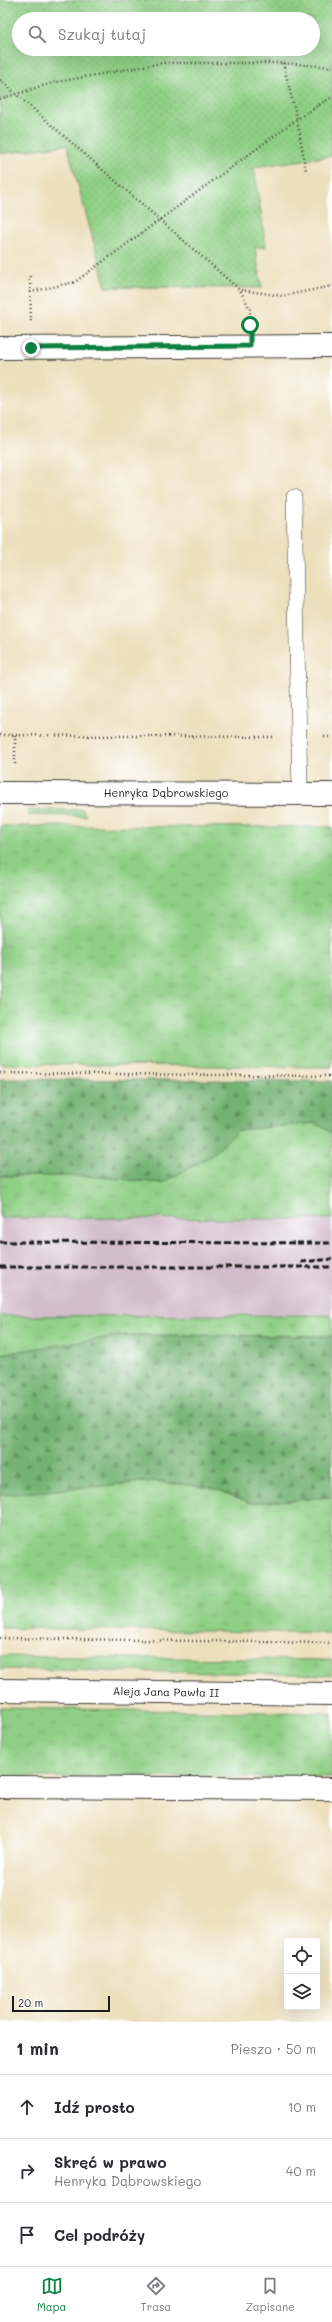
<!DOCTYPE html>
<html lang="pl">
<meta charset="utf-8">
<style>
body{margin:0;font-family:Mali,sans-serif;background:#f2f2f3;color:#2b2b33}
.controls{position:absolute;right:12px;bottom:12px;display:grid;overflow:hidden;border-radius:4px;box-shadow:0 4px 16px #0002}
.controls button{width:36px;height:36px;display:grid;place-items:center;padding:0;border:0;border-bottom:1px solid #e1e1e2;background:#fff;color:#2b2b33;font:20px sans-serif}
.scale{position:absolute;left:12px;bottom:10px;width:98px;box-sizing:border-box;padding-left:4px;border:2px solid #1c1c1c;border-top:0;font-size:11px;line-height:14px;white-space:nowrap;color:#1c1c1c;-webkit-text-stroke:3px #fff;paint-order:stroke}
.stop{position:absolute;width:12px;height:12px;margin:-9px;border:3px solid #0b8043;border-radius:50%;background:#fff}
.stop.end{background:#0b8043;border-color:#fff;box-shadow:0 1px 4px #0008}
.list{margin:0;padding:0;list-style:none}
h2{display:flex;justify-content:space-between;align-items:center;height:52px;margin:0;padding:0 16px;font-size:17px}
h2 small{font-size:13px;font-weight:400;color:#7c7c81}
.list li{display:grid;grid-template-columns:26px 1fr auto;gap:12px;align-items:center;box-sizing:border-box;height:64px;padding:0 16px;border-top:1px solid #e1e1e2}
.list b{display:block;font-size:15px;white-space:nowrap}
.list p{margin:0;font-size:13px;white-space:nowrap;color:#7c7c81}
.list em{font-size:13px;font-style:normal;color:#7c7c81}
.icon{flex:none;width:22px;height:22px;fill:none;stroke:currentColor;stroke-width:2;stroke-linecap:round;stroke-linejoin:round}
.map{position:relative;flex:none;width:332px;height:2022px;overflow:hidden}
.search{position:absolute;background:#fff;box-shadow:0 4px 16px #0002;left:12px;right:12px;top:12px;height:44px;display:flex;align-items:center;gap:10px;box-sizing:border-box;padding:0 14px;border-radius:22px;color:#7c7c81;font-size:15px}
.sheet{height:244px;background:#fff}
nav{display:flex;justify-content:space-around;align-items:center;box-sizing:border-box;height:56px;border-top:1px solid #e1e1e2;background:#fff;font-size:11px;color:#7c7c81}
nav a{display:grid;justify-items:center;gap:2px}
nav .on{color:#0b8043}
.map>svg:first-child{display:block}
</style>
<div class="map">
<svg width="332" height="2022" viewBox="0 0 332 2022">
<defs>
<pattern id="grass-tufts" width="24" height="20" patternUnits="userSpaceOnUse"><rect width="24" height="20" fill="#8fcf85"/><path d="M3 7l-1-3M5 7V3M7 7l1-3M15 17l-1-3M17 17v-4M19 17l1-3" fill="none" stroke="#7bb172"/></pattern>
<pattern id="forest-firs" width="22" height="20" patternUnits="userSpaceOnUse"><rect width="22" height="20" fill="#73b272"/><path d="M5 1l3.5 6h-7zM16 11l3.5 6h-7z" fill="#5e905d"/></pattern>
<pattern id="park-dots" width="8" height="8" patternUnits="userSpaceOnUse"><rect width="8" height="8" fill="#8fcf85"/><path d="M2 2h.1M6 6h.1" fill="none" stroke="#7bb172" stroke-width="1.8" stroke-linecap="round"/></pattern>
</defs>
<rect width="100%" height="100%" fill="#fff"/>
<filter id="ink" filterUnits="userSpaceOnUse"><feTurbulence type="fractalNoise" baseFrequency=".025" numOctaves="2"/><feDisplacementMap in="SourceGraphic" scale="8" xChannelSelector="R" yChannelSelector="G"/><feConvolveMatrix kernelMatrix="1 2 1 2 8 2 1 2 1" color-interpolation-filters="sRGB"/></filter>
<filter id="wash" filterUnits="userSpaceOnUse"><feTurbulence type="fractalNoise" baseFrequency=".012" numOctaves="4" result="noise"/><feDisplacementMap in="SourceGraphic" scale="16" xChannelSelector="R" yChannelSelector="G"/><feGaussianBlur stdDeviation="0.9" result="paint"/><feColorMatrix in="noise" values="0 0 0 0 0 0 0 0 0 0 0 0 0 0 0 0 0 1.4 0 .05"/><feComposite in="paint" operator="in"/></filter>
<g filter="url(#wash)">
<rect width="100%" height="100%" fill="#ecdfbc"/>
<path fill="#d1bdcb" d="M0,1218L332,1219V1315L0,1316Z"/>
<g fill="url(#grass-tufts)" stroke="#567650">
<path d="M28,810H83L86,816L28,815Z"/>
<path d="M0,826L332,827V1067L0,1064Z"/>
<path d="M315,1123L332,1133V1219L0,1218V1176H87L163,1183L215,1153L238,1130Z"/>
<path d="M332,1315V1336L125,1335L0,1354V1316Z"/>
<path d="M154,1481L213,1488L251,1503L332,1497V1633L0,1628V1495Z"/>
<path d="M0,1656L332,1660V1675L0,1669Z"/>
<path d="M0,1708L332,1713V1777H0Z"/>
</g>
<g fill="url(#forest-firs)" stroke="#486747">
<path d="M0,1079L332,1081V1133L315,1123L238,1130L215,1153L163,1183L87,1176H0Z"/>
<path d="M125,1335L332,1336V1497L251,1503L213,1488L154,1481L0,1495V1354Z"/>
</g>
<path fill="url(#park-dots)" stroke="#567650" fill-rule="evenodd" d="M0,0H332V156L254,167L266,247H255L262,288L106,287L67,145L0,154ZM19,19H313V49H19Z"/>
</g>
<g filter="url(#ink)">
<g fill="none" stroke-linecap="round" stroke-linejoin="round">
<defs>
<path id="service" d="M294,497L300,793"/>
<g id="minor">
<path d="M0,348L332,346"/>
<path d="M0,793L332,794"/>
</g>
<g id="tertiary">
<path d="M0,1690L332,1694"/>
<path d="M0,1787L332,1789"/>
</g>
</defs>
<use href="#service" stroke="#3b3934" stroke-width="16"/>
<use href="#minor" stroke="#3b3934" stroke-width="24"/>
<use href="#tertiary" stroke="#3b3934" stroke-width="24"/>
<g stroke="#3b3934" stroke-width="2.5" stroke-dasharray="1 3" stroke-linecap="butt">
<path d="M283,63L297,119L306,171"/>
<path d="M0,80L240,290L250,309V317"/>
<path d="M0,99L52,83L162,63H283L332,67"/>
<path d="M30,276L31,321"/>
<path d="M241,290L283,296L332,286"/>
<path d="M30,292L75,282L297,119L332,97"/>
<path d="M0,735L273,737"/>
<path d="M15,735V766"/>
<path d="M324,737H332"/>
<path d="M0,1073L332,1076"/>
<path d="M0,1638L332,1643"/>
</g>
<use href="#service" stroke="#fff" stroke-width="15"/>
<use href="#minor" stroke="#fff" stroke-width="22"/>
<use href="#tertiary" stroke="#fff" stroke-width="22"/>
<g stroke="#1c1c1c" stroke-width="3" stroke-dasharray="6 3" stroke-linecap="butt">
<path d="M0,1242L332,1243"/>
<path d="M301,1262L332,1259"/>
<path d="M0,1267H332"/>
</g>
</g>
</g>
<g fill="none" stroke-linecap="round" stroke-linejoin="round" filter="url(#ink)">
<path stroke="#0b8043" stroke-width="5" d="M31,348L250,346V325"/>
</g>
<g text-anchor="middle" stroke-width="3" stroke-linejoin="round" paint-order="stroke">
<g font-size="11" fill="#1c1c1c" stroke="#fff">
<text x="166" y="797">Henryka Dąbrowskiego</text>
<text transform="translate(166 1692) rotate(1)" y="4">Aleja Jana Pawła II</text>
</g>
</g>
</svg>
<div class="controls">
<button><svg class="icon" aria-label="locate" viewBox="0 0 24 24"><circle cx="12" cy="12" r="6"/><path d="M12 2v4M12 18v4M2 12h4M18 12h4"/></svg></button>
<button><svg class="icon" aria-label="layers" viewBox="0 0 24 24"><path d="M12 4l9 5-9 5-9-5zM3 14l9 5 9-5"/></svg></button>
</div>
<div class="scale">20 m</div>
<div class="stop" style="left:250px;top:325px"></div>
<div class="stop end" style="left:31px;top:348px"></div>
<div class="search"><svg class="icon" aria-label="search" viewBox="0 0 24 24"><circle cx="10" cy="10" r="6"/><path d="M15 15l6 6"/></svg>Szukaj tutaj</div>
</div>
<section class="sheet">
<h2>1 min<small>Pieszo · 50 m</small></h2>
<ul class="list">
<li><svg class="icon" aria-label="ahead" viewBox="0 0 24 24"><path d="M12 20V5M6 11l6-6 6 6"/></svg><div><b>Idź prosto</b></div><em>10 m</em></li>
<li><svg class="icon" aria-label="right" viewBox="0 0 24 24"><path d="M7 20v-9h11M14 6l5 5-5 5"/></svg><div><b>Skręć w prawo</b><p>Henryka Dąbrowskiego</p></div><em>40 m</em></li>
<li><svg class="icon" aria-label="arrive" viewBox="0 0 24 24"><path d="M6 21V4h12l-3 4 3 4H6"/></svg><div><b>Cel podróży</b></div></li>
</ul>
</section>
<nav>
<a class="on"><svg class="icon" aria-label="map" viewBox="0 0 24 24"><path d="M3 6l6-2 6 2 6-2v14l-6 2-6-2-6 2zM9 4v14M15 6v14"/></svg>Mapa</a>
<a><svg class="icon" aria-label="directions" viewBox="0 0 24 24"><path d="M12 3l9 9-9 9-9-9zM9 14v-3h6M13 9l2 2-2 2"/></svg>Trasa</a>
<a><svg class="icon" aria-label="saved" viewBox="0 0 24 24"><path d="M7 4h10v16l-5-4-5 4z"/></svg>Zapisane</a>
</nav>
